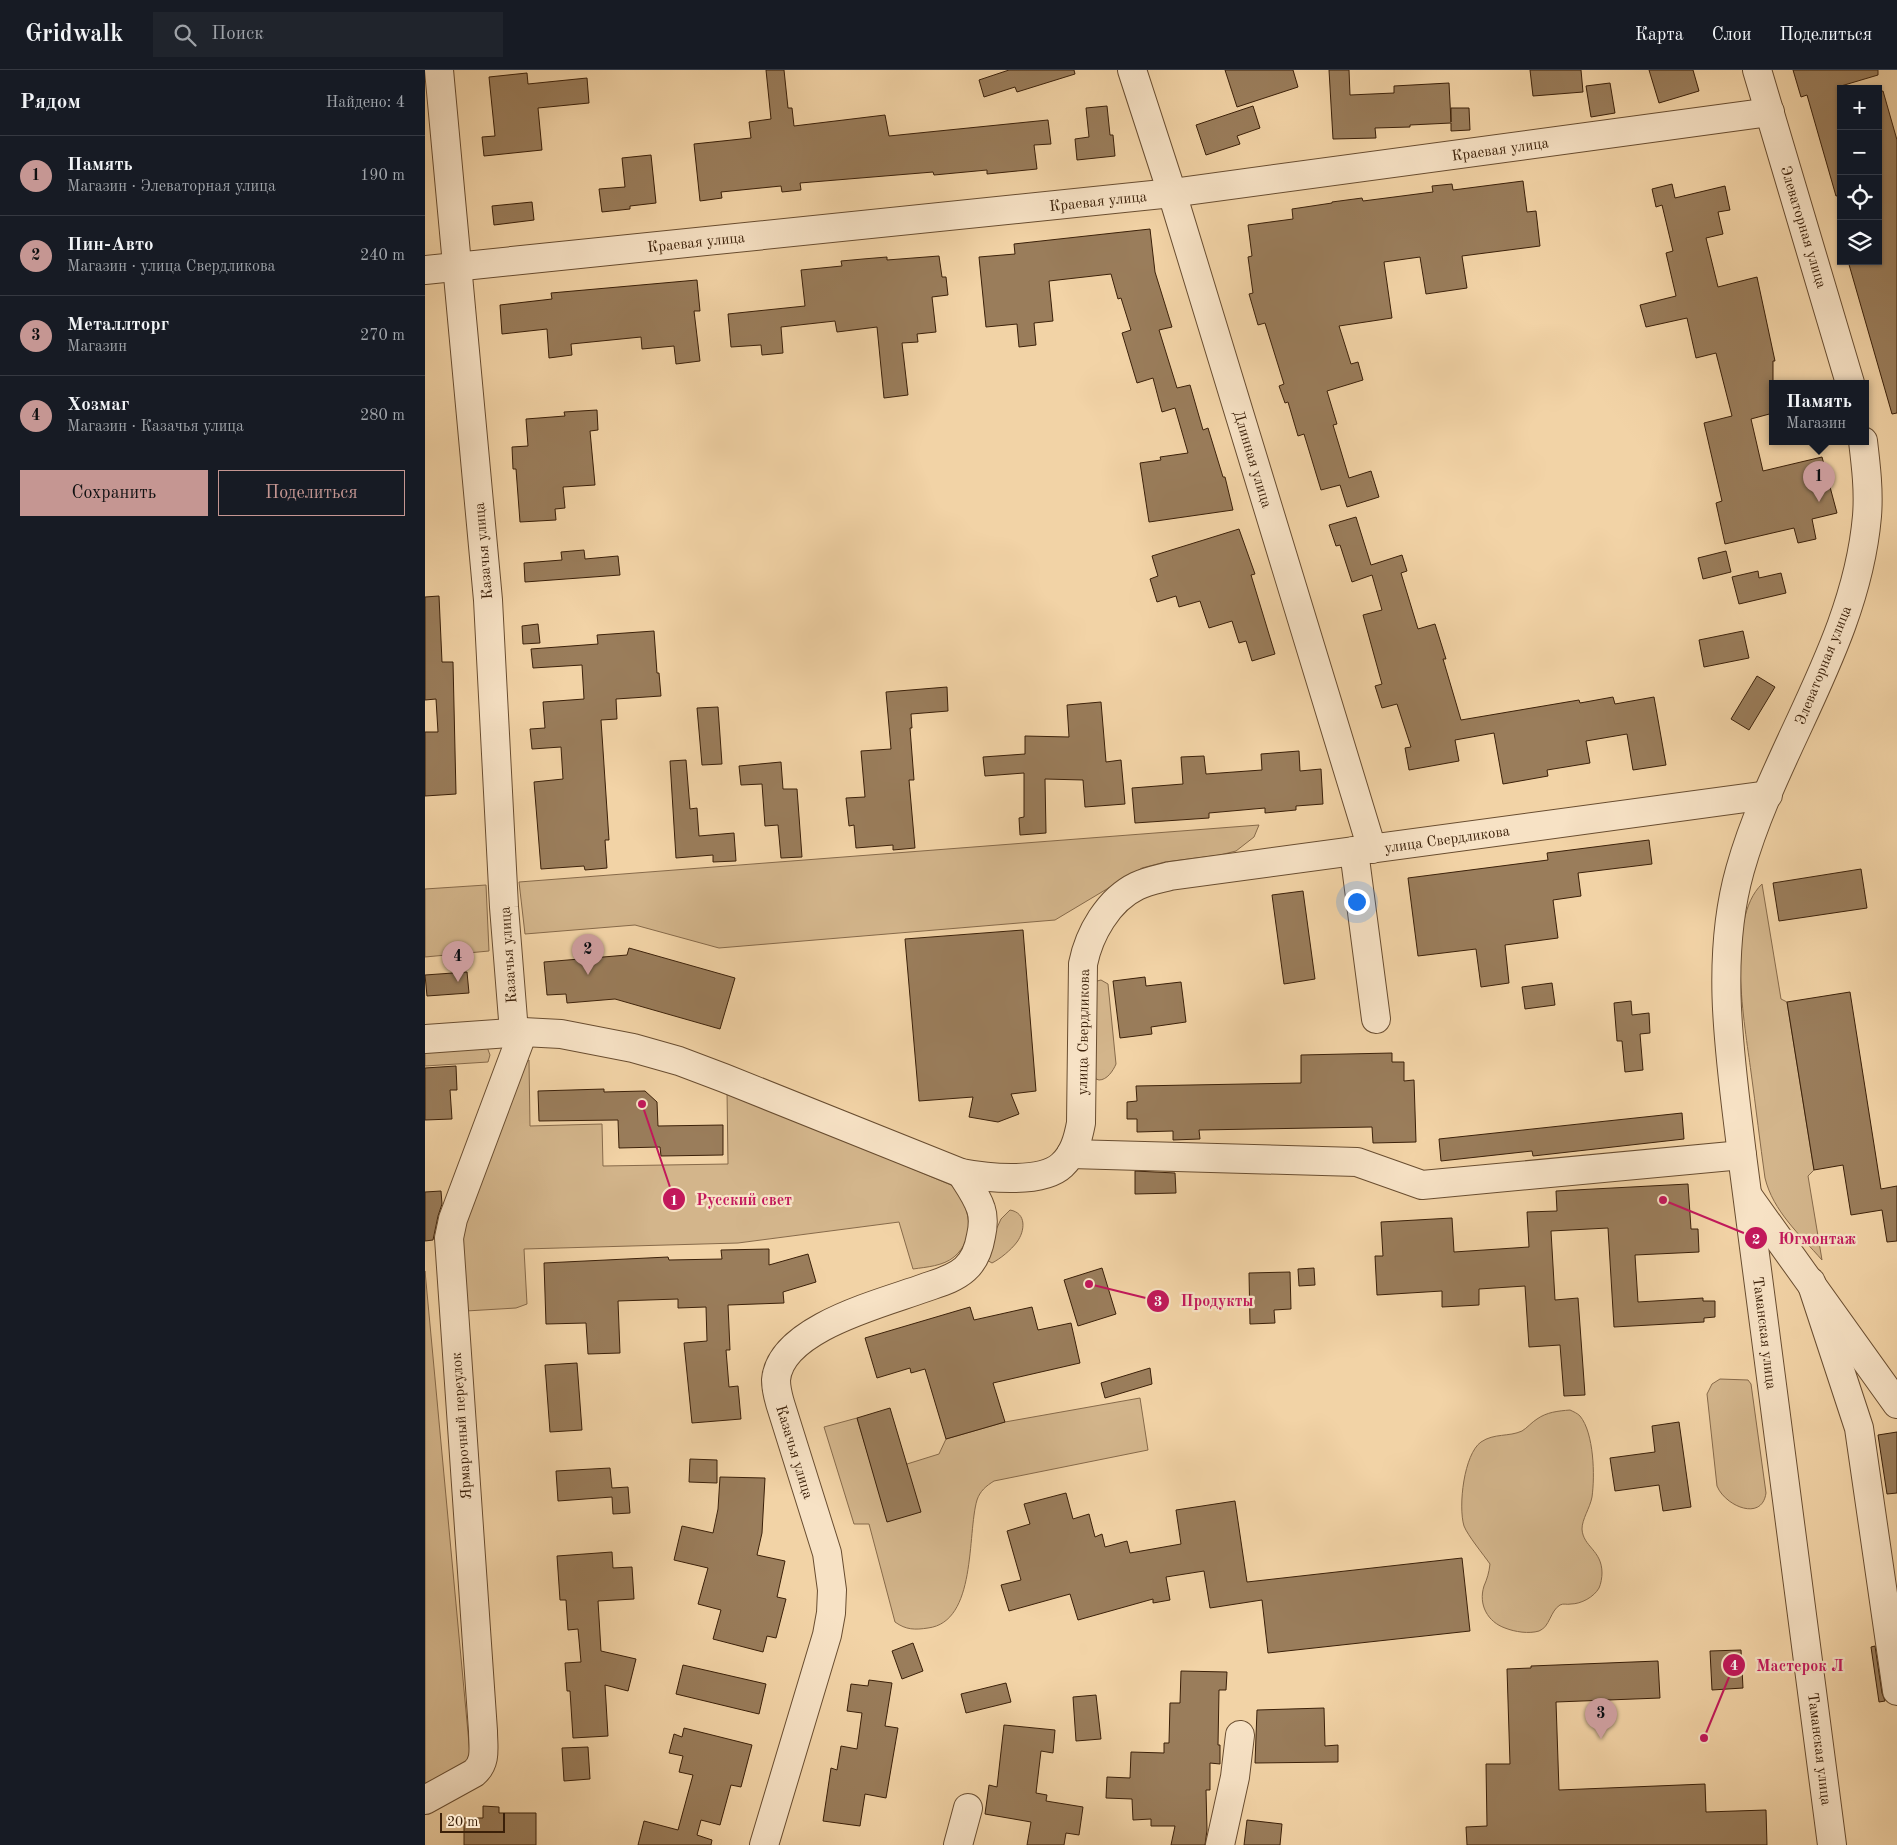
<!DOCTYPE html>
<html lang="ru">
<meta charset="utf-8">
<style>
body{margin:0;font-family:"Old Standard TT",serif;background:#20242c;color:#f1f3f6}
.controls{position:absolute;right:15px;top:15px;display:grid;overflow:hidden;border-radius:0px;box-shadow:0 1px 4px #0004}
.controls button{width:45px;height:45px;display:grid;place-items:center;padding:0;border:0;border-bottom:1px solid #363941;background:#171b24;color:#f1f3f6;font:25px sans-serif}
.scale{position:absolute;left:15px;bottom:12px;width:65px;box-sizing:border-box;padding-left:5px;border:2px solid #3b2009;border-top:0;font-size:14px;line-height:18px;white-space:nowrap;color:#3b2009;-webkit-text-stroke:4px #f7e2c5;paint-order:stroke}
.you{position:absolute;left:931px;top:831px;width:18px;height:18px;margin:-12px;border:4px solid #fff;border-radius:50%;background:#1a73e8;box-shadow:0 0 0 8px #1a73e833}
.badge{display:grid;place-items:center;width:32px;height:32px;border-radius:50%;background:#c59692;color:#111;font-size:16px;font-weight:700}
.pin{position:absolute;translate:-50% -41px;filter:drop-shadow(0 1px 2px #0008)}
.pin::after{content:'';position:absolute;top:26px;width:18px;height:15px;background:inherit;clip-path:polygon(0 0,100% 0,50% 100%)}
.popup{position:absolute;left:1344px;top:310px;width:100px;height:65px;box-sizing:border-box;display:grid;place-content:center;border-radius:0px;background:#171b24;filter:drop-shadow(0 1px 4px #0005);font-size:16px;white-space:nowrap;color:#9ea1a6}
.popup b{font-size:19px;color:#f1f3f6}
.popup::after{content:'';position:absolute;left:50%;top:100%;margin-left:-10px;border:10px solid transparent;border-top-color:#171b24}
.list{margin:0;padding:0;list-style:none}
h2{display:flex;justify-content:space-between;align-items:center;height:65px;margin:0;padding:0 20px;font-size:21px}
h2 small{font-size:16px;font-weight:400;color:#9ea1a6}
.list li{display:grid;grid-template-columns:32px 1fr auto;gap:15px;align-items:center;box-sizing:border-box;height:80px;padding:0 20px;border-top:1px solid #363941}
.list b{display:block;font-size:19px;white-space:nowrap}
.list p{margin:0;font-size:16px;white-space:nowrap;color:#9ea1a6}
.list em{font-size:16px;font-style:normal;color:#9ea1a6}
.actions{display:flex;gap:10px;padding:15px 20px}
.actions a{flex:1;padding:11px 0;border:1px solid #c59692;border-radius:0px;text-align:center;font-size:18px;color:#c59692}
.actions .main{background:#c59692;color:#111}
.icon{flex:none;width:28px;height:28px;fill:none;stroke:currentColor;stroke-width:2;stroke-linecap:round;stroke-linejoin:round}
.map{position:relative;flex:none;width:1472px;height:1775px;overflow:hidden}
header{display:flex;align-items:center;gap:30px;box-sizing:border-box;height:70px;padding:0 25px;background:#171b24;border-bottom:1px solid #363941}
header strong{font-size:24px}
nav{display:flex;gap:28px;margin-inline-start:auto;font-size:18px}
.search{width:350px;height:45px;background:#20242c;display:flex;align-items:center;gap:12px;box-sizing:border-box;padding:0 18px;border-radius:0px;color:#9ea1a6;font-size:19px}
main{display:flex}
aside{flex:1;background:#171b24}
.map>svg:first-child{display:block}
</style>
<header>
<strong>Gridwalk</strong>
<div class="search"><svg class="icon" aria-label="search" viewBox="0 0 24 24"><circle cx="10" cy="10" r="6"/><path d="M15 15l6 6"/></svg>Поиск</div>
<nav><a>Карта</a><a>Слои</a><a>Поделиться</a></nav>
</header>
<main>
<aside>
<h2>Рядом<small>Найдено: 4</small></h2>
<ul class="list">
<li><span class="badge">1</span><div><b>Память</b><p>Магазин · Элеваторная улица</p></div><em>190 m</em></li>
<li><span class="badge">2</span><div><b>Пин-Авто</b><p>Магазин · улица Свердликова</p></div><em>240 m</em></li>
<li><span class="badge">3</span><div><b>Металлторг</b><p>Магазин</p></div><em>270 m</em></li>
<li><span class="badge">4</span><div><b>Хозмаг</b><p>Магазин · Казачья улица</p></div><em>280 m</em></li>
</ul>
<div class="actions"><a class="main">Сохранить</a><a>Поделиться</a></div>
</aside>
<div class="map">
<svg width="1472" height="1775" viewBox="0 0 1472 1775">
<rect width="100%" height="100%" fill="#f2d3a6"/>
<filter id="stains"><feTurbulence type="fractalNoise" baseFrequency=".004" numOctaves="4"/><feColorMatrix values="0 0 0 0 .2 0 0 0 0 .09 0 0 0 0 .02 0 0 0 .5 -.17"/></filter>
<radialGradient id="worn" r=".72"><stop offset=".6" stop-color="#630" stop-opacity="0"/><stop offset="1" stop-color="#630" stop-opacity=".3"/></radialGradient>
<g fill="#d3b58b" stroke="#876a4a">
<path d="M834,755L829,767L811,781L795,785L740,792L717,798L630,850L294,878L210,855L100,864L94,812Z"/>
<path d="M1337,814L1356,929L1362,932L1389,1100L1383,1106L1397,1190C1375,1165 1348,1141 1340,1108C1335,1073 1331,1038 1326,1002C1320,956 1300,849 1337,814Z"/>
<path d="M61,815L64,881L0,887V819Z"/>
<path d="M676,910L683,914L691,994C688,1001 682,1010 674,1010L671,1009L670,1005V914L672,911Z"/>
<path d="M62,977L65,985L63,992L0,996V980Z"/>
<path d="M104,990L105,1056L177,1054L178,1096L303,1094L302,1021L526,1115C545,1133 552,1168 529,1187C518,1196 502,1197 488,1199L474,1152L313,1173L99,1179L102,1234L91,1238L41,1241L32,1175L99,993Z"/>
<path d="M585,1140C602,1143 600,1161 592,1172C586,1180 575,1189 567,1193L560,1189V1184L576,1149Z"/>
<path d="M0,1201L46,1695L0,1719Z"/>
<path d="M1295,1309L1323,1310L1326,1314L1341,1423C1337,1452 1300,1436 1292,1416L1282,1324L1287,1314Z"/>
<path d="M715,1328L723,1380L569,1411C561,1416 555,1421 552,1430C542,1464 552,1552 503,1558C490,1560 481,1560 470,1552L444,1454H429L399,1357L432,1348L463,1451L482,1394L514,1384L521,1369L580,1352Z"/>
<path d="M1145,1340C1149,1342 1152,1343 1155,1346C1169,1363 1170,1406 1167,1427C1165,1438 1157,1449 1157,1459C1158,1477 1177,1480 1177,1503C1177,1507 1176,1514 1174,1518C1169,1527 1156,1534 1146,1534C1141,1535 1139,1533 1135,1535C1125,1541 1125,1557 1114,1561C1104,1564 1090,1562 1080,1558C1063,1552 1053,1535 1059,1516C1062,1509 1064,1503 1065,1494C1058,1484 1043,1466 1039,1456C1033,1436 1039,1384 1056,1372C1069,1363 1084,1367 1097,1361C1102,1358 1107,1352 1112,1349C1122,1342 1133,1341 1145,1340Z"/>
</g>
<g fill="#9a7d5b" stroke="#3b2009">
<path d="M341,0H359L363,38H367L369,56L460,45L464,66L623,50L626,74L609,75L612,99L562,104V100L509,105L508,102L375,113L376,120L357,122L356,116L296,122L297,128L275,131L269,74L326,68L324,52L346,49Z"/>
<path d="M584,0H649L650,4L592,22L590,17L559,27L554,10Z"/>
<path d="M800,0H868L873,17L812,37Z"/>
<path d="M904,0H924L925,25L969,23V16L1024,13L1026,52V38H1044L1045,60L1026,61V53L985,55V57L950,58L951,68L908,69Z"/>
<path d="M1105,0H1156L1158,22L1108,26Z"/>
<path d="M1224,0H1268L1274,21L1234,33Z"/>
<path d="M1368,0H1453V5L1416,16V125L1411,126L1382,25L1376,27Z"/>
<path d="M102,3L103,14L162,8L164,33L113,38L117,80L59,86L57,67L70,66L64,7Z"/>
<path d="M1185,13L1190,43L1166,47L1161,16Z"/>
<path d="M1458,21L1472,70V343L1467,344L1423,191H1453V22Z"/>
<path d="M682,36L685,65H688L690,86L652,90L650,69L664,67L661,38Z"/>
<path d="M828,36L835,58L812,66L815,74L781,85L771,55Z"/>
<path d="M226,85L231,133L205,136V139L177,142L174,119L200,117L197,88Z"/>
<path d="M1098,111L1102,142L1111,141L1115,176L1037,186L1042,218L1001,224L995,187L959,192L967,248L914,256L926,294L933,292L938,310L902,321L912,354L908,355L924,408L946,401L954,427L922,437L915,415L896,420L879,364L873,366L863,332L860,333L854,316L859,314L840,253L833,255L824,224L828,223L823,187L827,186L823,155L868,149L867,139L907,133V132L937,128L938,131L1008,122L1007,116L1027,114L1028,120Z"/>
<path d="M1247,114L1250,128L1300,116L1305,140L1293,142L1298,164L1281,168L1293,217L1332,207L1350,291H1348V343L1326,349L1338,401L1397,387L1412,443L1387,449L1391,469L1373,473L1369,458L1300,474L1291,433L1297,431L1279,353L1307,346L1291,283L1271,288L1262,248L1221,257L1215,235L1251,226L1241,183L1248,181L1237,135L1231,137L1227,119Z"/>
<path d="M107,132L109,150L69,155L67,136Z"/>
<path d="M725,159L730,202L747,257L734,260L752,318L765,315L778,360L783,358L798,407H800L808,440L724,452L715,393L736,390L735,387L763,383L750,338L737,342L728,308L712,313L697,263L706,260L696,228L693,229L686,204L624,211L628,251L609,253L611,275L594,277L592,254L561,257L554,187L590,184L589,174Z"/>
<path d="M514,186L517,207H521L523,225L507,227L511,262L492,264L493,272L477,273L483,325L459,328L452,257L412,262L410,251L356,257L358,283L337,285L336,275L306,277L303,244L380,236L376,200L417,196L416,191L438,189L462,187V190Z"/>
<path d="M272,210L275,241H269L275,291L251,294L249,276L217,279L216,267L146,274L147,285L124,288L122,259L77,264L75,235L127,229L126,223Z"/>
<path d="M172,340L173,360L165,361L170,415L138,417L140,438L130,439L131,450L95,452L91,399H88L87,377L103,376L101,349L140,346L139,342Z"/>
<path d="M931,447L946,495L977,485L982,501L976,503L993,559L1010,554L1021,589H1018L1036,650L1154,630L1155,633L1188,627L1190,634L1229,627L1241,695L1208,700L1202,664L1161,671L1165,693L1122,700L1123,706L1078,714L1069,663L1030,670L1034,691L984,700L980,678L986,677L972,634L957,638L950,616L957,614L938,545L957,540L947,505L927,512L915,475L911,476L904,455Z"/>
<path d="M814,459L830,504L826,505L850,584L827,591L821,571L814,573L807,551L784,558L775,531L754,537L751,526L732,532L725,509L733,506L727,486Z"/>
<path d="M159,480L160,489L193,486L195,505L100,512L99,493L137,490L136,482Z"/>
<path d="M1301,481L1306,502L1278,509L1273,488Z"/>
<path d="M1333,501L1334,508L1356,503L1361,523L1314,534L1307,507Z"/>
<path d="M14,526L17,592H28L31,724L0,726V662H13L11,629L0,630V527Z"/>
<path d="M113,554L115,573L98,574L97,556Z"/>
<path d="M229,561L232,603H234L236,626L191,629L192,649L176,650L184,770H180L182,798L160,800L159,796L116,799L109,712L138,709L136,677L107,679L105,659L120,658L118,632L159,629L157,595L108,598L106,579L173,574L172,565Z"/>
<path d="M1318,561L1324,588L1279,597L1274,570Z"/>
<path d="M1332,606L1350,617L1324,660L1306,649Z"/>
<path d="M522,617L523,641L486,644L487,658H485L489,710H484L490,778L468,780V775L431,778L429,755L424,756L421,728L440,727L436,681L466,679L461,622Z"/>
<path d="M676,632L681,692L696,690L700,734L660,737L658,710L620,709L621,763L595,765L594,748L599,747V703L560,706L558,687L600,684V666L644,667L642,635Z"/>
<path d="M293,637L297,694L277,695L272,638Z"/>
<path d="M874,681L875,701L896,699L898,734L871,736V740L840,743V738L784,743V748L710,753L707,718L758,714L756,687L779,686L781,704L837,700L836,684Z"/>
<path d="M261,690L265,739L272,738L274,766L309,763L311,791L288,792V785L251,788L245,691Z"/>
<path d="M356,692L358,719H372L377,787L356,788L353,755L340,756L337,714L316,715L314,696Z"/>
<path d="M1224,770L1227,794L1153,803L1156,826L1128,830L1133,868L1080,875L1084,913L1056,917L1051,879L993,886L983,808L1123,790L1122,783Z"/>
<path d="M1436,799L1442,838L1354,851L1348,813Z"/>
<path d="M878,821L890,909L859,914L847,825Z"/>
<path d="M598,860L611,1021L586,1024L594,1044L573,1052L544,1047L548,1027L494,1031L480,869Z"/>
<path d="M204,878L310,908L295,959L190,929L142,933L141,924L122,925L119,892L202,885Z"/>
<path d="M42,902L44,923L2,926L0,905Z"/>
<path d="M720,907L721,916L756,912L761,952L726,957L727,964L695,968L688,911Z"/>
<path d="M1127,913L1130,935L1100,939L1097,917Z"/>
<path d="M1425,922L1456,1119L1472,1116V1171L1462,1172L1457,1140L1426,1145L1418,1095L1389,1100L1362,932Z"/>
<path d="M1206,931L1207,945L1224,943L1225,963L1215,964L1218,1000L1200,1002L1197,971H1192L1189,933Z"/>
<path d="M967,983V992H979V1011L989,1010L991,1072L948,1073L947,1057L774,1060L775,1069L748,1070V1061L712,1062V1049H702V1032L712,1031L711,1016L876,1013V985Z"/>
<path d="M31,996L32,1020H25L27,1049L0,1050V998Z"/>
<path d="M179,1019V1022L220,1021L232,1032L233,1056L298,1055V1085L236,1086L235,1077L194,1078L193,1050L114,1051L113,1021Z"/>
<path d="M1257,1043L1259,1069L1108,1086L1107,1081L1016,1091L1014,1069Z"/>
<path d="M710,1101L750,1103L751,1123L710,1124Z"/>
<path d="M1263,1114L1266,1159H1273L1274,1182L1210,1185L1213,1232L1278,1228V1231H1290V1247L1279,1248V1252L1189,1257L1183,1158L1126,1161L1130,1230L1153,1228L1160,1325L1139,1326L1135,1275L1104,1277L1100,1216L1054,1219V1235L1017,1237V1221L952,1225L950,1186H958L956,1152L1027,1148L1029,1182L1104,1177L1102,1142L1132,1141L1131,1121Z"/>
<path d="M16,1121L17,1134L13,1146L8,1170L0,1171V1122Z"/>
<path d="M344,1179V1195L383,1184L391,1212L358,1222L359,1233L303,1235L305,1280H301L304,1317L313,1316L316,1349L267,1353L259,1273L282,1271L281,1237L253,1238V1229L193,1231L195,1283L163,1284L161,1253L121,1254L119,1193L243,1187L244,1190L297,1189L296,1180Z"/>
<path d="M677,1198L691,1244L653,1256L639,1210Z"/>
<path d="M889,1198L890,1215L874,1216L873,1199Z"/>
<path d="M865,1202L866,1239L849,1240L850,1253L825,1254L824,1203Z"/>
<path d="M545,1237L549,1250L607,1237L613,1260L646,1253L655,1293L568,1313L580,1352L521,1369L500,1299L486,1303L485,1298L452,1308L440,1268Z"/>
<path d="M152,1293L157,1360L125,1362L120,1295Z"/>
<path d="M725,1298L727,1314L680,1328L676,1313Z"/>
<path d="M465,1338L496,1442L462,1452L432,1348Z"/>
<path d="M1254,1352L1266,1437L1238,1441L1234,1415L1190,1421L1185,1388L1230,1382L1227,1356Z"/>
<path d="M1472,1362V1423L1462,1424L1453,1365Z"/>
<path d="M265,1389L292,1390V1413L264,1412Z"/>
<path d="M185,1398L187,1418L203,1417L205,1443L188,1444L187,1427L133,1431L131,1401Z"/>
<path d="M295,1407L340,1408L337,1463L332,1485L360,1491L352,1527L361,1529L351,1568L342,1566L338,1582L288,1569L296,1540L273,1534L283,1498L249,1490L257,1456L288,1463L293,1439Z"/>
<path d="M641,1423L648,1449L664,1444L670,1467L677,1464L680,1477L702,1471L705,1483L756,1474L751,1440L810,1431L822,1512L1037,1488L1045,1561L843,1583L837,1530L785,1538L779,1501L741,1507L745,1530L728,1533V1529L653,1550L645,1524L584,1541L576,1515L596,1510L582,1461L605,1454L599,1434Z"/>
<path d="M187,1482L188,1498L207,1497L209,1529L173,1531L176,1581L211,1589L203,1621L180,1615L183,1666L148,1668L145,1621H142L140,1593L156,1592L153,1559L143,1560L141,1530H135L132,1486Z"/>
<path d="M488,1573L498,1601L477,1609L467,1581Z"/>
<path d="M1450,1576L1457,1623L1460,1631L1454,1632L1446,1577Z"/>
<path d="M1316,1580L1318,1618L1287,1620L1285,1581Z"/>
<path d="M1233,1591L1235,1628L1131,1632L1134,1720L1280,1714L1281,1742L1341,1740L1342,1775H1042L1041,1757L1062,1756L1061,1694H1085L1082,1599L1106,1598V1596Z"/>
<path d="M258,1595L341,1614L334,1644L251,1624Z"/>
<path d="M756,1601L802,1602L801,1620H794L793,1675H795V1694L785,1693V1720H781L782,1760L780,1775H746L750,1756H726V1749L708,1750L707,1729L681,1728L682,1707L705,1708L706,1682L739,1683V1673H744L745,1633H755Z"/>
<path d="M444,1610L467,1613L460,1656L473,1658L461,1728L440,1724L435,1756L398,1751L406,1698L412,1700L416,1676L432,1679L437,1643L422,1641L426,1614L443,1616Z"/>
<path d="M581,1613L586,1632L541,1643L536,1624Z"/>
<path d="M671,1625L676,1669L651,1671L648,1627Z"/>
<path d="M899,1638L900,1676L913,1675V1692L830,1693L832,1640Z"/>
<path d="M579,1655L630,1660L628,1683L616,1681L611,1723L622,1725L621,1731L658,1737L654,1765L641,1763L639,1775H602L606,1752L560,1744L564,1715L572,1717Z"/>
<path d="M259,1658L327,1675L316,1717L306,1715L295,1755L276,1750L272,1765L287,1770L286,1775H213L219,1751L253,1760L268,1705L254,1702L258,1686L244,1683L249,1664L257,1667Z"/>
<path d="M163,1677L165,1709L139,1711L137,1678Z"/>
<path d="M58,1736L74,1737V1743H111V1775H39V1748H58Z"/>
<path d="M822,1750L857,1754L855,1775H819Z"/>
</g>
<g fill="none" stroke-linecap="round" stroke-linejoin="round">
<defs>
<g id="minor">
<path d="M14,0L63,530L79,837L89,962"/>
<path d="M707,0L747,123L947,779"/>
<path d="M1332,0L1425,313"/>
<path d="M0,200L747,123L1345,42"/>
<path d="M929,781L951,949"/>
<path d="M0,969L98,962L136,964L208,978L254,991L299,1008L536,1103C562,1108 617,1114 637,1095C649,1084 653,1069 656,1053L658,894C664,864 683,830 712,816C722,811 734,809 745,806L1343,725"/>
<path d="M646,1084L932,1092L997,1115L1317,1085"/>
<path d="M1323,1126L1472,1334"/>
<path d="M1386,1212L1434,1358L1472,1621"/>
<path d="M0,1730L49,1703C62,1692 58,1677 58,1661L24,1168L28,1149L98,962"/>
<path d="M339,1775L402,1565L406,1543L407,1520L402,1483L355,1333C353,1326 351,1318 351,1310C355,1258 458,1233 499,1218C513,1213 529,1209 540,1199C550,1190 554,1178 556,1166C558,1157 559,1148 556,1139C552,1126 543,1114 536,1103"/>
<path d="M533,1775L543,1738"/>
<path d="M795,1775L810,1707L815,1665"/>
<path d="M1407,1775L1317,1085C1306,992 1289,892 1315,800C1349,679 1431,574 1442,446C1444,421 1441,396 1438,371"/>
</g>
</defs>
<use href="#minor" stroke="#694d30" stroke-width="30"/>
<use href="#minor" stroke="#f7e2c5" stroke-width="28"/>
</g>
<g text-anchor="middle" stroke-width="4.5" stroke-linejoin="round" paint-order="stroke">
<g font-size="15" fill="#3b2009" stroke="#f7e2c5">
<text transform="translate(1075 79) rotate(-8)" y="5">Краевая улица</text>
<text transform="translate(673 131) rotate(-6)" y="5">Краевая улица</text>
<text transform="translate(1379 157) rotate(73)" y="5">Элеваторная улица</text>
<text transform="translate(271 172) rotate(-6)" y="5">Краевая улица</text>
<text transform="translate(828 389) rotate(73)" y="5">Длинная улица</text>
<text transform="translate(58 481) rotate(-95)" y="5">Казачья улица</text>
<text transform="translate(1398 595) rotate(-68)" y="5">Элеваторная улица</text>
<text transform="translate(1022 769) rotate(-8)" y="5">улица Свердликова</text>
<text transform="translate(83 885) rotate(-94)" y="5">Казачья улица</text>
<text transform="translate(658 962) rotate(-89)" y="5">улица Свердликова</text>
<text transform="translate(1340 1263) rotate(83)" y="5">Таманская улица</text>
<text transform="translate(36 1356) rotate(-94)" y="5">Ярмарочный переулок</text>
<text transform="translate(370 1382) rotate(73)" y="5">Казачья улица</text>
<text transform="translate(1395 1679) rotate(83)" y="5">Таманская улица</text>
</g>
</g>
<path fill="none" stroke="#c2185b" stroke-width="2" d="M217 1034L249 1129M1238 1130L1331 1168M664 1214L733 1231M1279 1668L1309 1595"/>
<g fill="#c2185b" stroke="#f7e2c5" stroke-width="2">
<circle cx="217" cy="1034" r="5"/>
<circle cx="1238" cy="1130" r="5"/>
<circle cx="664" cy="1214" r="5"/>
<circle cx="1279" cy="1668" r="5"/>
<circle cx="249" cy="1129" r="12"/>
<circle cx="1331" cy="1168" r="12"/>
<circle cx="733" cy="1231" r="12"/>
<circle cx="1309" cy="1595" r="12"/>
</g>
<g font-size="15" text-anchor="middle" font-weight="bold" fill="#fff">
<text x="249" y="1135">1</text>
<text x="1331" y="1174">2</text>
<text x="733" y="1236">3</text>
<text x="1309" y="1600">4</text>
</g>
<g font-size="16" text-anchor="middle" font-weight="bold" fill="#c2185b" stroke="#f7e2c5" stroke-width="4.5" stroke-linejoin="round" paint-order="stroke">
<text x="319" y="1135">Русский свет</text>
<text x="1392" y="1174">Югмонтаж</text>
<text x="792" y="1236">Продукты</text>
<text x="1375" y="1601">Мастерок Л</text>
</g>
<rect width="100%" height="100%" filter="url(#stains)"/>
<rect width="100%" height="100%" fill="url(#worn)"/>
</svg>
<div class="controls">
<button>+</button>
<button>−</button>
<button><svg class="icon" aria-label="locate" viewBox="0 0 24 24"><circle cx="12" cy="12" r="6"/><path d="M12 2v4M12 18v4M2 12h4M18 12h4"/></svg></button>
<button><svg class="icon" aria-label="layers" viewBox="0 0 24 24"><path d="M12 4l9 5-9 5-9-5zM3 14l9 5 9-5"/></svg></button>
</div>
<div class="scale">20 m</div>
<div class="you"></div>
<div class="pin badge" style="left:1394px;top:432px">1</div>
<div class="popup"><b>Память</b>Магазин</div>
<div class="pin badge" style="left:163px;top:905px">2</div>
<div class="pin badge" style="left:1176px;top:1669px">3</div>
<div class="pin badge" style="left:33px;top:912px">4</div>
</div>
</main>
